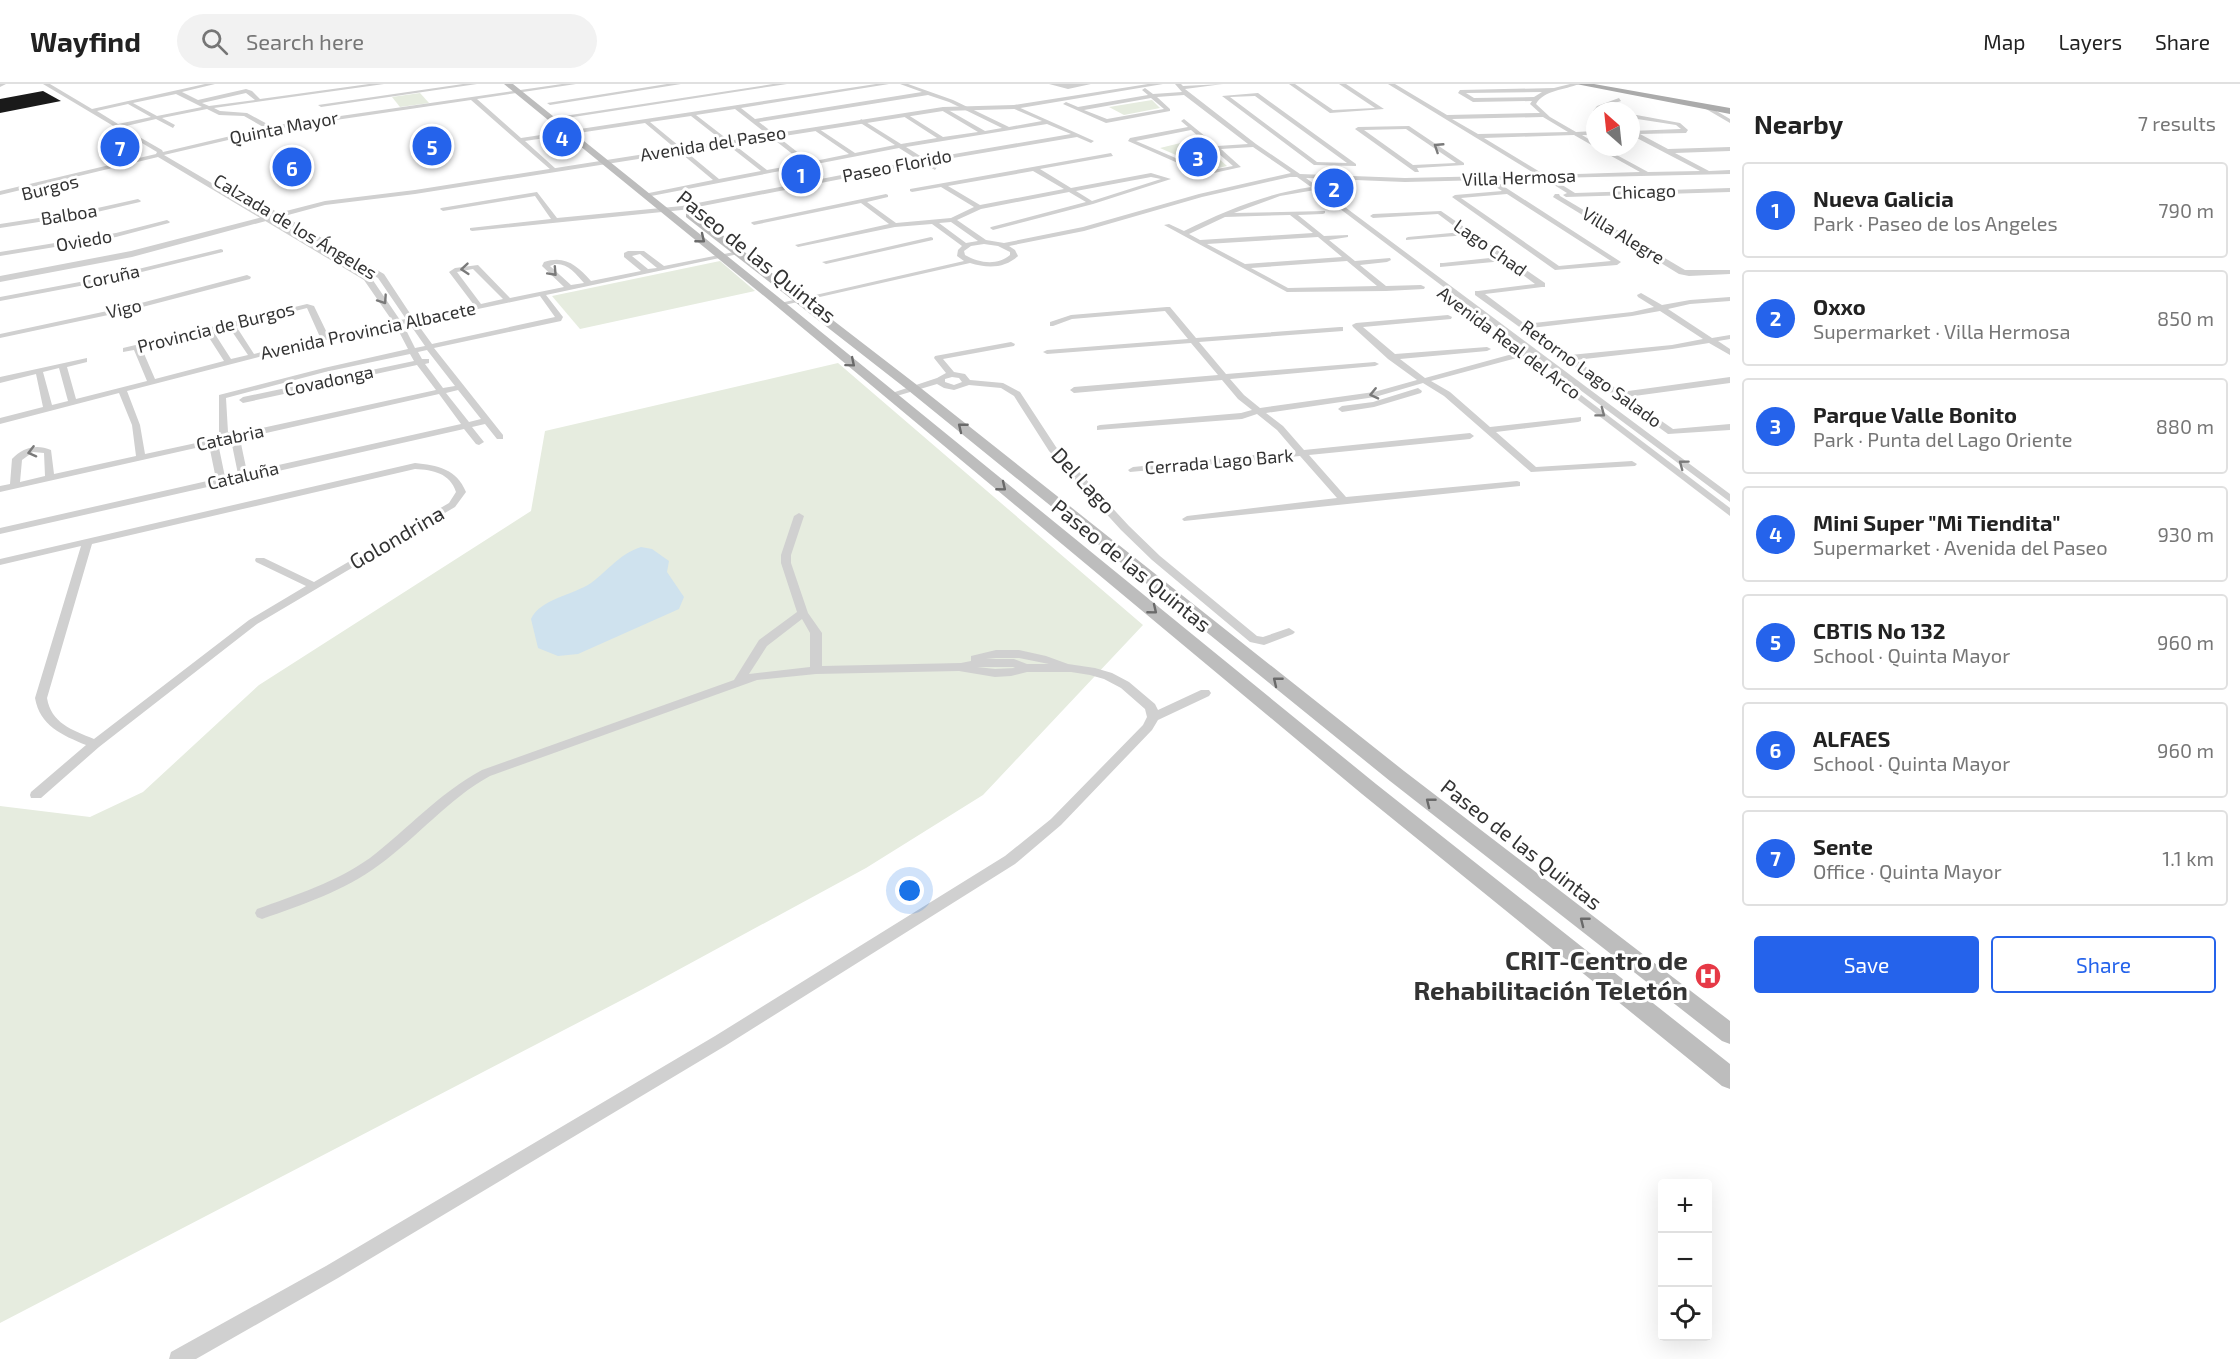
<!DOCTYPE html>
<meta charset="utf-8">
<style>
body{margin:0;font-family:"Exo 2",sans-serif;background:#f2f2f2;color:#222}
.controls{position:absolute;right:18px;bottom:18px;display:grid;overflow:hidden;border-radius:6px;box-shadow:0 6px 24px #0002}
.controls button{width:54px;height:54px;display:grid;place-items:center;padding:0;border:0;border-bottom:2px solid #e0e0e0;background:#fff;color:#222;font:30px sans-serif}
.compass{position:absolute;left:1586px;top:18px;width:54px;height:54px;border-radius:50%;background:#fff;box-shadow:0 6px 24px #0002;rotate:333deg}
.you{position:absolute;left:910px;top:807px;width:21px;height:21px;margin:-15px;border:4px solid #fff;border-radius:50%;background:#1a73e8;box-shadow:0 0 0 9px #1a73e833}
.badge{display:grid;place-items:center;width:39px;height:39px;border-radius:50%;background:#2563eb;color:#fff;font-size:20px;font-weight:700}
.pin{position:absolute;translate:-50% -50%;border:3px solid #fff;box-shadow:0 2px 6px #0006}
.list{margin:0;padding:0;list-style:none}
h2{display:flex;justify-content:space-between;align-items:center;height:78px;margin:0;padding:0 24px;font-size:26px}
h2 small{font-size:20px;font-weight:400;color:#767676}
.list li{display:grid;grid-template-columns:39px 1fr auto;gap:18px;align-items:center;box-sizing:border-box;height:96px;margin:0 12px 12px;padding:0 12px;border:2px solid #e0e0e0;border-radius:6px}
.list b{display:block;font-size:22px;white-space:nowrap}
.list p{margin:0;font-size:20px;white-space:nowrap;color:#767676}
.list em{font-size:20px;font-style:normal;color:#767676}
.actions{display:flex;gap:12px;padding:18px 24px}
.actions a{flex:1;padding:14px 0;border:2px solid #2563eb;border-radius:6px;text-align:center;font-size:21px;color:#2563eb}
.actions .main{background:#2563eb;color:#fff}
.icon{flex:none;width:33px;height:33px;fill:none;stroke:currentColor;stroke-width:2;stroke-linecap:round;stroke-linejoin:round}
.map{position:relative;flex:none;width:1730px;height:1275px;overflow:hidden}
header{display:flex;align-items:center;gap:36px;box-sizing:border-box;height:84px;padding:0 30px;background:#fff;border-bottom:2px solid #e0e0e0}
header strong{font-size:28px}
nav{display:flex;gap:33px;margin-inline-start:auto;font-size:21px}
.search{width:420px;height:54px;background:#f2f2f2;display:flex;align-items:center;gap:15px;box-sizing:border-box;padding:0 21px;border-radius:33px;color:#767676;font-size:22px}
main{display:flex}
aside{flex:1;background:#fff}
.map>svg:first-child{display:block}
</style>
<header>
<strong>Wayfind</strong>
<div class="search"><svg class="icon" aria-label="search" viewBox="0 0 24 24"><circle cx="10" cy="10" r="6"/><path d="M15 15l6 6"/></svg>Search here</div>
<nav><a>Map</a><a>Layers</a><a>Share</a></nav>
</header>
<main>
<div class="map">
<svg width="1730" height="1275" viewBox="0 0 1730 1275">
<rect width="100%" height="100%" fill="#fff"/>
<g fill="#e6ecdf">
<path d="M420,9L429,19L400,23L392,13Z"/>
<path d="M1152,16L1160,24L1124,31L1109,23Z"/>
<path d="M1197,55L1227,82L1210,86L1160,64Z"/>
<path d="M808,81L824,93L794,100L778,87Z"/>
<path d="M720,177L755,207L580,245L552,212Z"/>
<path d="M838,279L1143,541L983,711L866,784L643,905L0,1239V722L90,733L143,708L259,601L531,427L545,347Z"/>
</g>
<path fill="#cfe2ee" d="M641,463L652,465L669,477L667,488L684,513L679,525L578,570L558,572L538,564L531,535C540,515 573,511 591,499C610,485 618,471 641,463Z"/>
<path fill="#1a1a1a" d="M43,7L61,17L0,29V15Z"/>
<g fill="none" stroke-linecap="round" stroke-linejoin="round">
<g fill="#d0d0d0" fill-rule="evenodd">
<path d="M43,0H50L92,25L205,0H215L182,8L198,16L246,5L252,7L260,15L369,0H384L214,24L220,27L247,29L271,42L562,0H576L477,15L521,54L876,0H889L741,24L755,35L922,8L900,0H908L953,16L1009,43L1042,37L1012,24L1014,21L1094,57L1091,59L1077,53L929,78L937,83L935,86L923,79L682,126L472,147L470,146V144L551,135L535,112L443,127L440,125L441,124L537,108L557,134L682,122L918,76L899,64L646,113L644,112V110L713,96L645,39L525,57L556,85L551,86L471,16L275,45L164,71L370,192L400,236L406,235L378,194L233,107V105H237L384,190L413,234L474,221L449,188L455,184L478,181L510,214L564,203L542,182L544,178C566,171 577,182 591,197L641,187L624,173V169L628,167H644L664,182L739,167L743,169L546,211L563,233L561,237L434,264L503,351V355H497L485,340L472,343L484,358L479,361L476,360L464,345L0,450V444L216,395L209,361L0,408V402L10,400L12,375C23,363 37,360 51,366L54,390L136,372L132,341L119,309L0,340V334L43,323L36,290L0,299V293L87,274V278L67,283L76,315L147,297L134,266L123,268V264L307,220L314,222L328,251L393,238L364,196L158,73L0,111V107L156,70L157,68ZM246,9L255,16L209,22L202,19ZM176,10L202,23L157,32L133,19ZM928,11L949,18L1002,44L985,47L943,23L941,26L978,48L943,53L905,29L903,32L937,54L901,60L861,35L859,38L895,61L855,69L816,43L814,46L849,70L810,78L759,38ZM128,20L151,33L118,40L97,27ZM207,25L219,31L244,32L265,44L163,68L162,66L122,43L156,35L173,44L175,41L162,34ZM735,25L804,79L767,86L696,31ZM691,32L761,87L719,95L650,38ZM1047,40L1071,50L925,75L906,63ZM640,170L657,184L648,185L632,172ZM555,180C568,179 576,190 584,199L571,201L550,182ZM473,185L503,215L481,220L457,188ZM540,212L555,233L432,260L416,238ZM307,224L320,253L254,270L236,242ZM409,239L425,262L415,264L403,240ZM396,242L408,265L324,284L219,311V349L210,356L145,370L140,341L127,307L325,256ZM229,243L248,271L231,275L213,247ZM206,249L224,277L155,295L142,265ZM427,266L455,302L443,304L425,280L429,279V275H422L418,268ZM410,270L414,277L243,313L239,316L243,319L417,281L436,306L235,350L228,348L226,314L325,288ZM59,284L68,317L52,321L43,288ZM458,306L481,335L469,338L446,309ZM439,310L461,340L247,388L240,355ZM231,356L238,390L225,393L218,359ZM33,368L44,369L45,392L20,398L22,376Z"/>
<path d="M463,0H477L321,23L318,21Z"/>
<path d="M667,0H681L550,21L547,19Z"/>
<path d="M773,0H787L567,34L564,32Z"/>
<path d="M1049,0H1091L1068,5Z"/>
<path d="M1175,0H1181L1183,2L1223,0L1185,5L1256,60L1300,90L1405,94L1537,91L1388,0H1395L1447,31L1540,29L1530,20L1532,17L1473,18L1458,9L1460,6L1554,4L1570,0H1579C1565,6 1544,6 1536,20L1550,33L1576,48L1595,47V51H1582L1595,59V63L1574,51L1484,54L1545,91L1640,88L1595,63H1602L1648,88L1700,87L1631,51V47L1681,45L1676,41L1631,34V30L1680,39L1688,46L1686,49L1640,50L1668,65L1730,63V67L1675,69L1709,87L1730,86V90L1551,94L1575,109L1730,104V108L1566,113L1563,111L1567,109L1543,94L1494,96L1621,178L1617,181L1555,186L1452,113L1455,111L1502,107L1486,96L1405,98L1306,94L1730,410V418L1532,270L1431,297L1450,308L1490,343L1581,333V337L1578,338L1496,348L1536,383L1632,377L1637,380L1635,382L1531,388L1444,312L1423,299L1375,313L1266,329L1283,342L1304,366L1470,349L1474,352L1470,355L1309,371L1346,413L1517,397L1520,398V402L1184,437L1182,435L1187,432L1337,414L1300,372L1130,388L1128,386L1133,383L1295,367L1277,346L1257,330L1242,335L1097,346V342L1100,341L1241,329L1252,326L1238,315L1222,296L1074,309L1070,306L1074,303L1218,291L1191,259L1047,270L1043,268L1047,266L1188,255L1165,227L1072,235L1053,242H1050V238L1071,231L1167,223H1170L1196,254L1340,243H1343V247L1199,258L1226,290L1375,278L1379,280L1375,282L1230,295L1244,311L1260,324L1374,308L1417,296L1388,275L1353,243L1352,241L1356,239L1448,231L1452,233L1451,235L1363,243L1395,270L1487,263L1491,265L1487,267L1400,275L1425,294L1527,266L1315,106L1280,112L1234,129L1325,127V129L1323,130L1298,131L1324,152L1348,151V153L1329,156L1355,177L1390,174L1391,176L1387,178L1360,181L1386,202L1421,201L1425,203L1424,205L1386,207L1287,208L1164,141L1169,140L1184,147C1225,127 1265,110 1311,103L1297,93H1290L1202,113L1084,147L1009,162L1015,166L1018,172C1004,185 987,184 970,179L780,222L776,220L964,177L957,172L958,166L962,162L932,140L895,143L798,163L795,161L889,140L861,119L754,141L751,139L752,138L886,110L888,111V113L867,118L896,139L951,134L974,123L941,103L912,108L910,107V105L1111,69L1113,72L1040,85L1071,104L1151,89L1171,95L1093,120L993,146L990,144L991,143L1086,118L1069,108L981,125L957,136L986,156L1004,159L1083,143L1199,110L1291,89L1253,63L1221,65L1241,83L1205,91L1128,57L1130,54L1188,43L1181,37L1184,35L1217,62L1248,60L1184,11L1157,13L1170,25V27L1106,39L1063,20L1066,18L1078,23L1148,11L1142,6L1145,4L1153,10L1182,8ZM1542,8L1534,13L1474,14L1466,9ZM1151,14L1164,25L1107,35L1084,26ZM1543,33L1568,48L1478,50L1452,35ZM1191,46L1233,82L1206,87L1136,57ZM1033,87L1064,105L980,121L948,102ZM1151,93L1161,95L1092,117L1076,107ZM1507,110L1611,177L1559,182L1461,114ZM1290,131L1313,149L1200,156L1189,150L1225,133ZM951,138L978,157L966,159L939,139ZM1318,153L1342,173L1245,180L1207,160ZM984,160L998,162L1010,168V171C997,182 979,179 965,171L964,167L971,162ZM1347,177L1377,202L1288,204L1251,184Z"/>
<path d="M1289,0H1295L1333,26L1375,24L1339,0H1346L1384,25L1330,29Z"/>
<path d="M1258,9L1356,80V82L1314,81L1222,12ZM1255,12L1347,79L1317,78L1230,13Z"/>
<path d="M1619,14L1621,17L1601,24L1595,28L1593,27L1597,22Z"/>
<path d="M1708,22L1730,35V39L1706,25Z"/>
<path d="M1409,42L1464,79V81L1417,84L1419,88H1415L1355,45L1358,43ZM1406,45L1456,79L1413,81L1364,46Z"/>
<path d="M1555,110H1559L1560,112L1685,186H1730V190L1689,192L1679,190L1553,113Z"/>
<path d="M138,115L141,117L140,118L84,131L0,144V140L84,127Z"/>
<path d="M1441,127L1545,199V203H1542L1485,210L1525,240L1632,228L1654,223L1638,213L1637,211L1641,209L1662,221L1690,216L1730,213V217L1690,220L1668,225L1712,254L1730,251V255L1718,257L1730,265V271L1709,259L1672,265L1576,276L1621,308L1730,293V299L1627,313L1673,345L1730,340V346L1668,350L1475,211V207H1478L1535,200L1504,177L1440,183V179H1443L1499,173L1467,151L1406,156V154L1408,153L1462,148L1438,130L1373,134L1370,132L1373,130ZM1660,227L1703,255L1672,261L1570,271L1531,244L1632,232Z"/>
<path d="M167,136L170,138L169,139L116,153L0,172V168L116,149Z"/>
<path d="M931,153L933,154V156L826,180L822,178Z"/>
<path d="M221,165L223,166V168L101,198L0,217V213L101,194Z"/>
<path d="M247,191L251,193L250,195L127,227L0,254V250L126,223Z"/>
<path d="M1011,258L1015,260L1014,262L943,275L954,288L965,290L970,296L1003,299L1020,308L1056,363L1129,442L1160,472L1257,552L1263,553L1289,544L1295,548L1293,550L1264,561L1250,558L1152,476L1121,446L1049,367L1014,312L1001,304L969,301L954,306L944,304L937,300L890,314L886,311L937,294L946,289L934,274L935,272ZM952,293L959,294L962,298L954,301L945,298V295Z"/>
<path d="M1568,301L1730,424V432L1565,306L1564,304Z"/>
<path d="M1418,304L1422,307L1421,309L1374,323L1342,328L1338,325L1342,322L1373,318Z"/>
<path d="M415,379C437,381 457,385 466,408L455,423L257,540L99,663L41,714H31L30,711L31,708L86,661C62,651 40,642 35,614L81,462L0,481V475ZM415,385C433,386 450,389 456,408L449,419L314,498L264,474H256L255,476L256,478L306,502L249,536L94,655C72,646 51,639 47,614L92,460Z"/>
<path d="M799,429L804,432L791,471V479L808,529L822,549V582L961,579L971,577V572L996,566H1019L1046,572L1068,580L1095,584L1112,589L1129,598L1155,620L1158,626L1201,606H1209L1211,609L1209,612L1158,636L1152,646L1061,741L1015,780L725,962L338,1194L196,1275H169L171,1268L326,1182L715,952L1005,772L1051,735L1143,641L1147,633L1145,625L1121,604L1104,595L1090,591L1071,588H1027L1011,592L995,593L959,587L816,590L757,596L490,692C448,715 418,753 379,781C344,807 302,821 262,835L257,833L255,829L257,825C296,811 336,798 370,774C408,745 439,709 482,686L734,596L759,556L797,528L781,479V471L794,432ZM802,535L810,549V583L749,590L767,562ZM996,574H1019L1049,580H1027L1014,575H986ZM977,583H1013L1015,584L995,585Z"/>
</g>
<g fill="#d0d0d0" fill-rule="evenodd">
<path d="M0,0H6L0,3Z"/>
<path d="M1148,0H1163L1014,25L943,27L415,110L325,121L132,173L0,198V192L131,167L325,117L415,106L943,23L1014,21Z"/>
</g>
<g fill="#bdbdbd" fill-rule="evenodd">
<path d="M504,0H513L777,212L1376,700L1730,980V1005L1722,1002L1362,710L769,216Z"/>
<path d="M686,129H694L917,301L1404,687L1730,937V960L1722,957L1390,697L909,307L686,133Z"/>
</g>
<path fill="#ababab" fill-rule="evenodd" d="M1576,0H1594L1730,24V30Z"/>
</g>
<defs><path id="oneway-chevron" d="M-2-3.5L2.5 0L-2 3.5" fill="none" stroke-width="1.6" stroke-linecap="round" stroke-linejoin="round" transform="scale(1.5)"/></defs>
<g stroke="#7a7a7a">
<use href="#oneway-chevron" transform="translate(1438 63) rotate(-147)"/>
<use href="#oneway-chevron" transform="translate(465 185) rotate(175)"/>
<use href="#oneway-chevron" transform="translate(553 188) rotate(47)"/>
<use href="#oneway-chevron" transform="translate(383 216) rotate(56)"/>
<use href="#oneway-chevron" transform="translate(1374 310) rotate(167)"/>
<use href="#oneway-chevron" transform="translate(1601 329) rotate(37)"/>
<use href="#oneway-chevron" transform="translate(32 368) rotate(166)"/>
<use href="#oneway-chevron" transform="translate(1683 380) rotate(-143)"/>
</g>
<g stroke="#6a6a6a">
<use href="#oneway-chevron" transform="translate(701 155) rotate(39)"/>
<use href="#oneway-chevron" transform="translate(851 279) rotate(40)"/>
<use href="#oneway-chevron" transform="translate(962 343) rotate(-141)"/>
<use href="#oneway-chevron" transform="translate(1002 403) rotate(39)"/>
<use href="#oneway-chevron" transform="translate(1153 526) rotate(39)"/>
<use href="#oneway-chevron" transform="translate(1277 597) rotate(-141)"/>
<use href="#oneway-chevron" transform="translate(1430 718) rotate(-142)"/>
<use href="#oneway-chevron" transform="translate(1584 837) rotate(-142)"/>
</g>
<defs>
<symbol id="hospital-disc" viewBox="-11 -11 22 22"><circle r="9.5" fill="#e63946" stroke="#fff"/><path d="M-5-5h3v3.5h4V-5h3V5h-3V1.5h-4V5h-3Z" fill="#fff"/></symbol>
</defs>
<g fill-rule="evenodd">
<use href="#hospital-disc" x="1693" y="877" width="30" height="30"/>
</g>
<g text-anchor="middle" stroke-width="6" stroke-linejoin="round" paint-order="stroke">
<g font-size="18" fill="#333" stroke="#fff">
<text transform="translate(284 44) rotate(-11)" y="6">Quinta Mayor</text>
<text transform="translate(713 60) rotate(-9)" y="6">Avenida del Paseo</text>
<text transform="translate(897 82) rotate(-11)" y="6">Paseo Florido</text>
<text transform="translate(1519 94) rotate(-2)" y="6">Villa Hermosa</text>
<text transform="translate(50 104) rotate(-14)" y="6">Burgos</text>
<text transform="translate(1644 108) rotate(-2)" y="6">Chicago</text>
<text transform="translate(69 131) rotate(-9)" y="6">Balboa</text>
<text transform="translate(295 143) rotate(31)" y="6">Calzada de los Ángeles</text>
<text transform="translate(1623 152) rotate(31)" y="6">Villa Alegre</text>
<text transform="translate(84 157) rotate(-10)" y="6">Oviedo</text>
<text transform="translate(1490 164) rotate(35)" y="6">Lago Chad</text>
<text transform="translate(111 193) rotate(-12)" y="6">Coruña</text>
<text transform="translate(124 225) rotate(-13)" y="6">Vigo</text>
<text transform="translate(216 244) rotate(-14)" y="6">Provincia de Burgos</text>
<text transform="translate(368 247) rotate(-12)" y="6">Avenida Provincia Albacete</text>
<text transform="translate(1509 259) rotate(37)" y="6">Avenida Real del Arco</text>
<text transform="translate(1591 290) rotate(36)" y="6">Retorno Lago Salado</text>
<text transform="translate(329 297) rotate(-12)" y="6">Covadonga</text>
<text transform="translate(230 354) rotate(-12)" y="6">Catabria</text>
<text transform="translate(1219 378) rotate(-5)" y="6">Cerrada Lago Bark</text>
<text transform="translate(243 392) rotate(-13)" y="6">Cataluña</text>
</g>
<g font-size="21" fill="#333" stroke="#fff">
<text transform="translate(756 173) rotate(39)" y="7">Paseo de las Quintas</text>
<text transform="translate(1083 397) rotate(47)" y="7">Del Lago</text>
<text transform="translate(397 454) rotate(-30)" y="7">Golondrina</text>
<text transform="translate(1131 482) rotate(39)" y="7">Paseo de las Quintas</text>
<text transform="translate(1521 761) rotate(38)" y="7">Paseo de las Quintas</text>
</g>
<g font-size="26" font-weight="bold" fill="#333" stroke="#fff" text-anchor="end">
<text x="1688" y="886">CRIT-Centro de<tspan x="1688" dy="30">Rehabilitación Teletón</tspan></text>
</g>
</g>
</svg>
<div class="controls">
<button>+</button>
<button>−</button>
<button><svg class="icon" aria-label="locate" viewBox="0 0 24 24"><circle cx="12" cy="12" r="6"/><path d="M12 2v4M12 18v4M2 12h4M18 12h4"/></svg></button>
</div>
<svg class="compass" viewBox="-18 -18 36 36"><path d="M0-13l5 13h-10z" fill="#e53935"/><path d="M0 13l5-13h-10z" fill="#767676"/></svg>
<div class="you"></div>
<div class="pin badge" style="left:801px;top:90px">1</div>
<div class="pin badge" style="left:1334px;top:104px">2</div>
<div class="pin badge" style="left:1198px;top:73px">3</div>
<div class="pin badge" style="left:562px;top:53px">4</div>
<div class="pin badge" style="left:432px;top:62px">5</div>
<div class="pin badge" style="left:292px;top:83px">6</div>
<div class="pin badge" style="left:120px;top:63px">7</div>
</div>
<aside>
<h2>Nearby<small>7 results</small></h2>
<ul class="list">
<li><span class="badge">1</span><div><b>Nueva Galicia</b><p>Park · Paseo de los Angeles</p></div><em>790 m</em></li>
<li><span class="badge">2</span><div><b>Oxxo</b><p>Supermarket · Villa Hermosa</p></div><em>850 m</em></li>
<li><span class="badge">3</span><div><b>Parque Valle Bonito</b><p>Park · Punta del Lago Oriente</p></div><em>880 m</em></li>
<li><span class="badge">4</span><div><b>Mini Super &quot;Mi Tiendita&quot;</b><p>Supermarket · Avenida del Paseo</p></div><em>930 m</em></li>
<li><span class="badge">5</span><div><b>CBTIS No 132</b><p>School · Quinta Mayor</p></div><em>960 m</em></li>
<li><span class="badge">6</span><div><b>ALFAES</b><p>School · Quinta Mayor</p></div><em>960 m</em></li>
<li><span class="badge">7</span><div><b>Sente</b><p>Office · Quinta Mayor</p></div><em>1.1 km</em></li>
</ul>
<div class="actions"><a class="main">Save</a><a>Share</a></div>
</aside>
</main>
